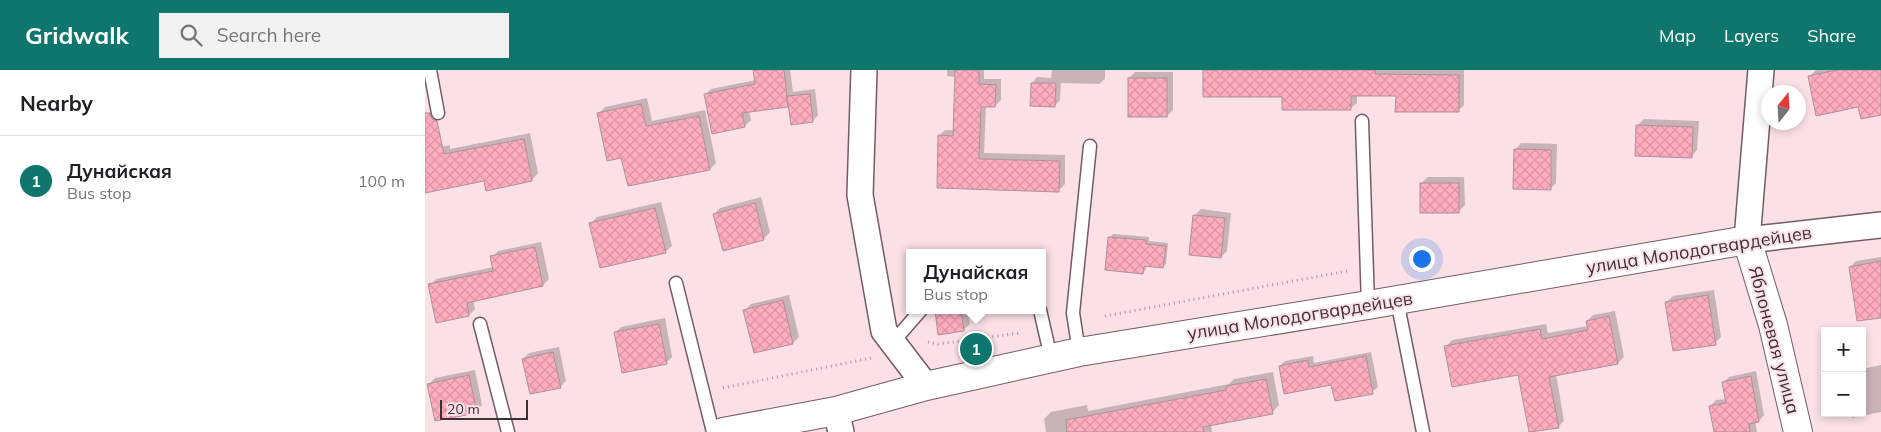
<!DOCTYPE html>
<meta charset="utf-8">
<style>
body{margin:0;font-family:Mulish,sans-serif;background:#f2f2f2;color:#202124}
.controls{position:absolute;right:15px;bottom:15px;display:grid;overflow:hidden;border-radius:0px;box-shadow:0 2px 8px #0003}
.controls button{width:45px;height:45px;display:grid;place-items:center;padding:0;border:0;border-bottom:1px solid #e0e0e0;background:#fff;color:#202124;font:25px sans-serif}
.compass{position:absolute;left:1336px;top:15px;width:45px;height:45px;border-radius:50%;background:#fff;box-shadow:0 2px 8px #0003;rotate:18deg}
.scale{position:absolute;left:15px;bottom:12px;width:88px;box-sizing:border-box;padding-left:5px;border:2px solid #3b3032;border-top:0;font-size:14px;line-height:18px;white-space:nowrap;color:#3b3032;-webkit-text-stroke:4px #fbe0e5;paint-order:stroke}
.you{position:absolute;left:996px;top:188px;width:18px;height:18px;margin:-12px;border:4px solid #fff;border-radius:50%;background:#1a73e8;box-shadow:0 0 0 8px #1a73e833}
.badge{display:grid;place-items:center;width:32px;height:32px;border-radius:50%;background:#0f766e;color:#fff;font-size:16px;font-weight:700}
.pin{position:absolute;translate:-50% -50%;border:2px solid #fff;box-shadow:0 1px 5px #0006}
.popup{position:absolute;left:481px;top:179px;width:140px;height:65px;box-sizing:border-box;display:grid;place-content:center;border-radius:0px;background:#fff;filter:drop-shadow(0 1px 4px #0005);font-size:16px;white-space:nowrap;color:#757577}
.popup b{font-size:19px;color:#202124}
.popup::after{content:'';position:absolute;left:50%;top:100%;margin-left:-10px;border:10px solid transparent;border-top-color:#fff}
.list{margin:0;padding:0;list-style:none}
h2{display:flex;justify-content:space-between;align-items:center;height:65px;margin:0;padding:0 20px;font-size:21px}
h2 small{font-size:16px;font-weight:400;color:#757577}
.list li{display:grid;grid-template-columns:32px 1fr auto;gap:15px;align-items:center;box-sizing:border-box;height:90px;padding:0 20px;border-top:1px solid #e0e0e0}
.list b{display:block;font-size:19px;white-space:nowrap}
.list p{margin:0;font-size:16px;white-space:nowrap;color:#757577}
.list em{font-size:16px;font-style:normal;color:#757577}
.icon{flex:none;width:28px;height:28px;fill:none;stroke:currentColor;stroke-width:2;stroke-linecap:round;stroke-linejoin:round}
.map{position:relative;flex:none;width:1456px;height:362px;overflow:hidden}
header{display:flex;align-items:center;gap:30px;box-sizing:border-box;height:70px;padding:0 25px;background:#0f766e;color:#fff}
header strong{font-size:24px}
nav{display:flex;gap:28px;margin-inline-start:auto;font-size:18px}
.search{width:350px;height:45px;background:#f2f2f2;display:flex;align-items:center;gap:12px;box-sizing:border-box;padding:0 18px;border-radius:0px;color:#757577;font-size:19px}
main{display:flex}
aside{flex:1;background:#fff}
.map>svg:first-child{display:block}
</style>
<header>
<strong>Gridwalk</strong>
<div class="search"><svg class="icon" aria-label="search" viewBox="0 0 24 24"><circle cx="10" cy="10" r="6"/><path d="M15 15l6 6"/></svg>Search here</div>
<nav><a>Map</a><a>Layers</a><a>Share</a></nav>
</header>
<main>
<aside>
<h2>Nearby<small></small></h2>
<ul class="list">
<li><span class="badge">1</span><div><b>Дунайская</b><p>Bus stop</p></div><em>100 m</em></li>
</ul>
</aside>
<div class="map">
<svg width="1456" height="362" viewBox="0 0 1456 362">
<defs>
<pattern id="building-cross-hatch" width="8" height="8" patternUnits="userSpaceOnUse" patternTransform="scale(1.25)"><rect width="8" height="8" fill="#ffadbe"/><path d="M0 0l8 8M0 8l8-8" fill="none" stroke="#db95a4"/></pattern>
</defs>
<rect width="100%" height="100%" fill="#fbe0e5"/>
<g fill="#0003">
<path d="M330,0H365L368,22L390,19L393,45L388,51L364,34L324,41L326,50L320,56L281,24L286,19L331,10Z"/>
<path d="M522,0H559V9H576V30L570,36H561L559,83L640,85V114L634,120L513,117L514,66L520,60H530L531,7L522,6Z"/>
<path d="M627,0H680V9L674,14L636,13L635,30L630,36L607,13L612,7L626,8Z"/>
<path d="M779,0H1039V35L1033,41L972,24L932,25V33L926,38L858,26Z"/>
<path d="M1391,0H1456V44L1434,36L1385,6Z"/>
<path d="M710,2H748V40L742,46L704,8Z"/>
<path d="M222,28L227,51L280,40L291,93L285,99L197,86L174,43L180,37Z"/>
<path d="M1219,49L1274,51L1272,80L1266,87L1213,55Z"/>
<path d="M105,63L113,103L107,110L62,119L60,110L0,122V80L25,75V79Z"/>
<path d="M1096,73L1132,74L1131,113L1125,119L1090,80Z"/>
<path d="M1003,107H1039L1040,135L1034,141L996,113Z"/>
<path d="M336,127L345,162L339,169L289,144L295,138Z"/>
<path d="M236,132L247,176L240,182L165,154L172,147Z"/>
<path d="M776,139L806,143L802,181L796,187L769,146Z"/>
<path d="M688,164L724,167V171L743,173L741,194L738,197L721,195V199L718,203L685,167Z"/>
<path d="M116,172L124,209L118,215L48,230L50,239L44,245L5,215L11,209L69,197L67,187L73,181Z"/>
<path d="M1456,187V246L1425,197L1431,191Z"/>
<path d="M1289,220L1296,267L1290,273L1242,232L1248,226Z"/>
<path d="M364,225L374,267L368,273L320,240L326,234Z"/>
<path d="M511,240H543L545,254L539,260L514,264Z"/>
<path d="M1190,241L1199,287L1193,293L1131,304L1139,351L1133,357L1105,362L1094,304L1021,277L1027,270L1121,254L1123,263L1163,256L1162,251L1168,245Z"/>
<path d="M240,248L247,287L241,293L190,263L196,257Z"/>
<path d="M134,277L141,311L135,317L98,289L104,283Z"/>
<path d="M946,282L953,317L947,322L908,314L855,296L860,291L888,286L889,293Z"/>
<path d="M1456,295V342L1427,348L1426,343H1437V299Z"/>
<path d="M50,300L57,335L51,341L4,314L10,308Z"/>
<path d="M1331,301L1339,345L1334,351L1330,352L1332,362H1290L1285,336L1291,330L1302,329L1299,312L1304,307Z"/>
<path d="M848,302L854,335L847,343L786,354L787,362H621L619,349L626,342L662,335L663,341L804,314L809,309Z"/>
</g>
<g fill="url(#building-cross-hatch)" stroke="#ad9398">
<path d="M328,0H359L363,37L317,43L320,57L287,64L279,24L330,14Z"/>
<path d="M530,0H554V14L571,15L570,37H556L554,89L635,91L634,122L512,118L513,65L528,66Z"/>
<path d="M778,0H950V4L1034,5V42H970L971,26H926V40H857V27H778Z"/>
<path d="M1411,0H1456V45L1436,49L1433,37L1391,46L1383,6Z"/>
<rect x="703" y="8" width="39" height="39"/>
<path d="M606,13H631L630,37L605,36Z"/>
<path d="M385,24L388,52L366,55L362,26Z"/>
<path d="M216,34L221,56L274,46L285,100L203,116L196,88L182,91L172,43Z"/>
<path d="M0,43H5L7,49L12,51L19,84L99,69L107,111L61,121L59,111L0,123Z"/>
<path d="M1211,55L1268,57L1267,88L1210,86Z"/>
<path d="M1089,79L1126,80V120L1088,119Z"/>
<rect x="995" y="113" width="39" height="30"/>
<path d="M330,133L339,170L298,181L288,144Z"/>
<path d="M230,138L241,183L175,198L164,153Z"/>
<path d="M768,145L800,148L796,188L764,185Z"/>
<path d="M683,167L721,170V174L741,176L738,198L719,196L718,204L680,200Z"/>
<path d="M110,177L118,216L42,233L44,246L11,253L3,214L68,201L65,186Z"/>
<path d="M1456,191V248L1432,251L1424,197Z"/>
<path d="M1283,225L1291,275L1248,281L1240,232Z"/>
<path d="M358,230L368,274L329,283L318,240Z"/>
<path d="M510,240H536L539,261L513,265Z"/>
<path d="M1184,246L1193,294L1124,307L1134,358L1104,362L1093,305L1027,317L1019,276L1115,259L1117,269L1163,260L1161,251Z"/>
<path d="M234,254L242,294L197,303L189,262Z"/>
<path d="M128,282L136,318L105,324L97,289Z"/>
<path d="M941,286L948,324L910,331L906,315L859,324L854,296L883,290L884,297Z"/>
<path d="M44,305L52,343L10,351L2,314Z"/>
<path d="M1326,306L1334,352L1324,354L1325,362H1289L1284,336L1301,333L1297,312Z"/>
<path d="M841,309L848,344L778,357L779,362H642L641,350L801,320V316Z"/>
</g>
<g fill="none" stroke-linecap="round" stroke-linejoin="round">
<defs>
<g id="lane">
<path d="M5,0L13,43"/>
<path d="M937,51L943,235"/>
<path d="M251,213L288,362"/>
<path d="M972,230L998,362"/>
<path d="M615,240L626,288"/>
<path d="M55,254L83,362"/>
<path d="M468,272L496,240"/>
<path d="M654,282L648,243L665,76"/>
</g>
<g id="street">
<path d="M439,0L435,125L459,261L501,316"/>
<path d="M1336,0L1322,170L1456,155"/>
<path d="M411,341L416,362"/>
</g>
<path id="secondary" d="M298,362L411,341L501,316L654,282L943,235L1322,170L1348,255L1373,362"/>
</defs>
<use href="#lane" stroke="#745d61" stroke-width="15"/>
<use href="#street" stroke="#745d61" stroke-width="28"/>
<use href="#secondary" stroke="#745d61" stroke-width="30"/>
<g stroke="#ab979a" stroke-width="3" stroke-dasharray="1 4" stroke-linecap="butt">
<path d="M680,246L922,201"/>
<path d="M503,272L513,274L595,263"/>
<path d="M298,318L446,288"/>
</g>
<use href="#lane" stroke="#fff" stroke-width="12"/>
<use href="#street" stroke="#fff" stroke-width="25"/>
<use href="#secondary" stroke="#fff" stroke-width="28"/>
</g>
<g text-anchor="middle" stroke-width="4" stroke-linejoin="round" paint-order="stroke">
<g font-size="18" fill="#3b3032" stroke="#fbe0e5">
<text transform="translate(1274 180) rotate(-9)" y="6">улица Молодогвардейцев</text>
<text transform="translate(875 246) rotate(-9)" y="6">улица Молодогвардейцев</text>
<text transform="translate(1349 270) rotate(75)" y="6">Яблоневая улица</text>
</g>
</g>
</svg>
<div class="controls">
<button>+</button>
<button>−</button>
</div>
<svg class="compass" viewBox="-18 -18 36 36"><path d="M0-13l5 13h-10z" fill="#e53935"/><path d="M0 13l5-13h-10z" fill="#757577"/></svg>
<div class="scale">20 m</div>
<div class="you"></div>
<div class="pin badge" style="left:551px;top:279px">1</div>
<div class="popup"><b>Дунайская</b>Bus stop</div>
</div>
</main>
